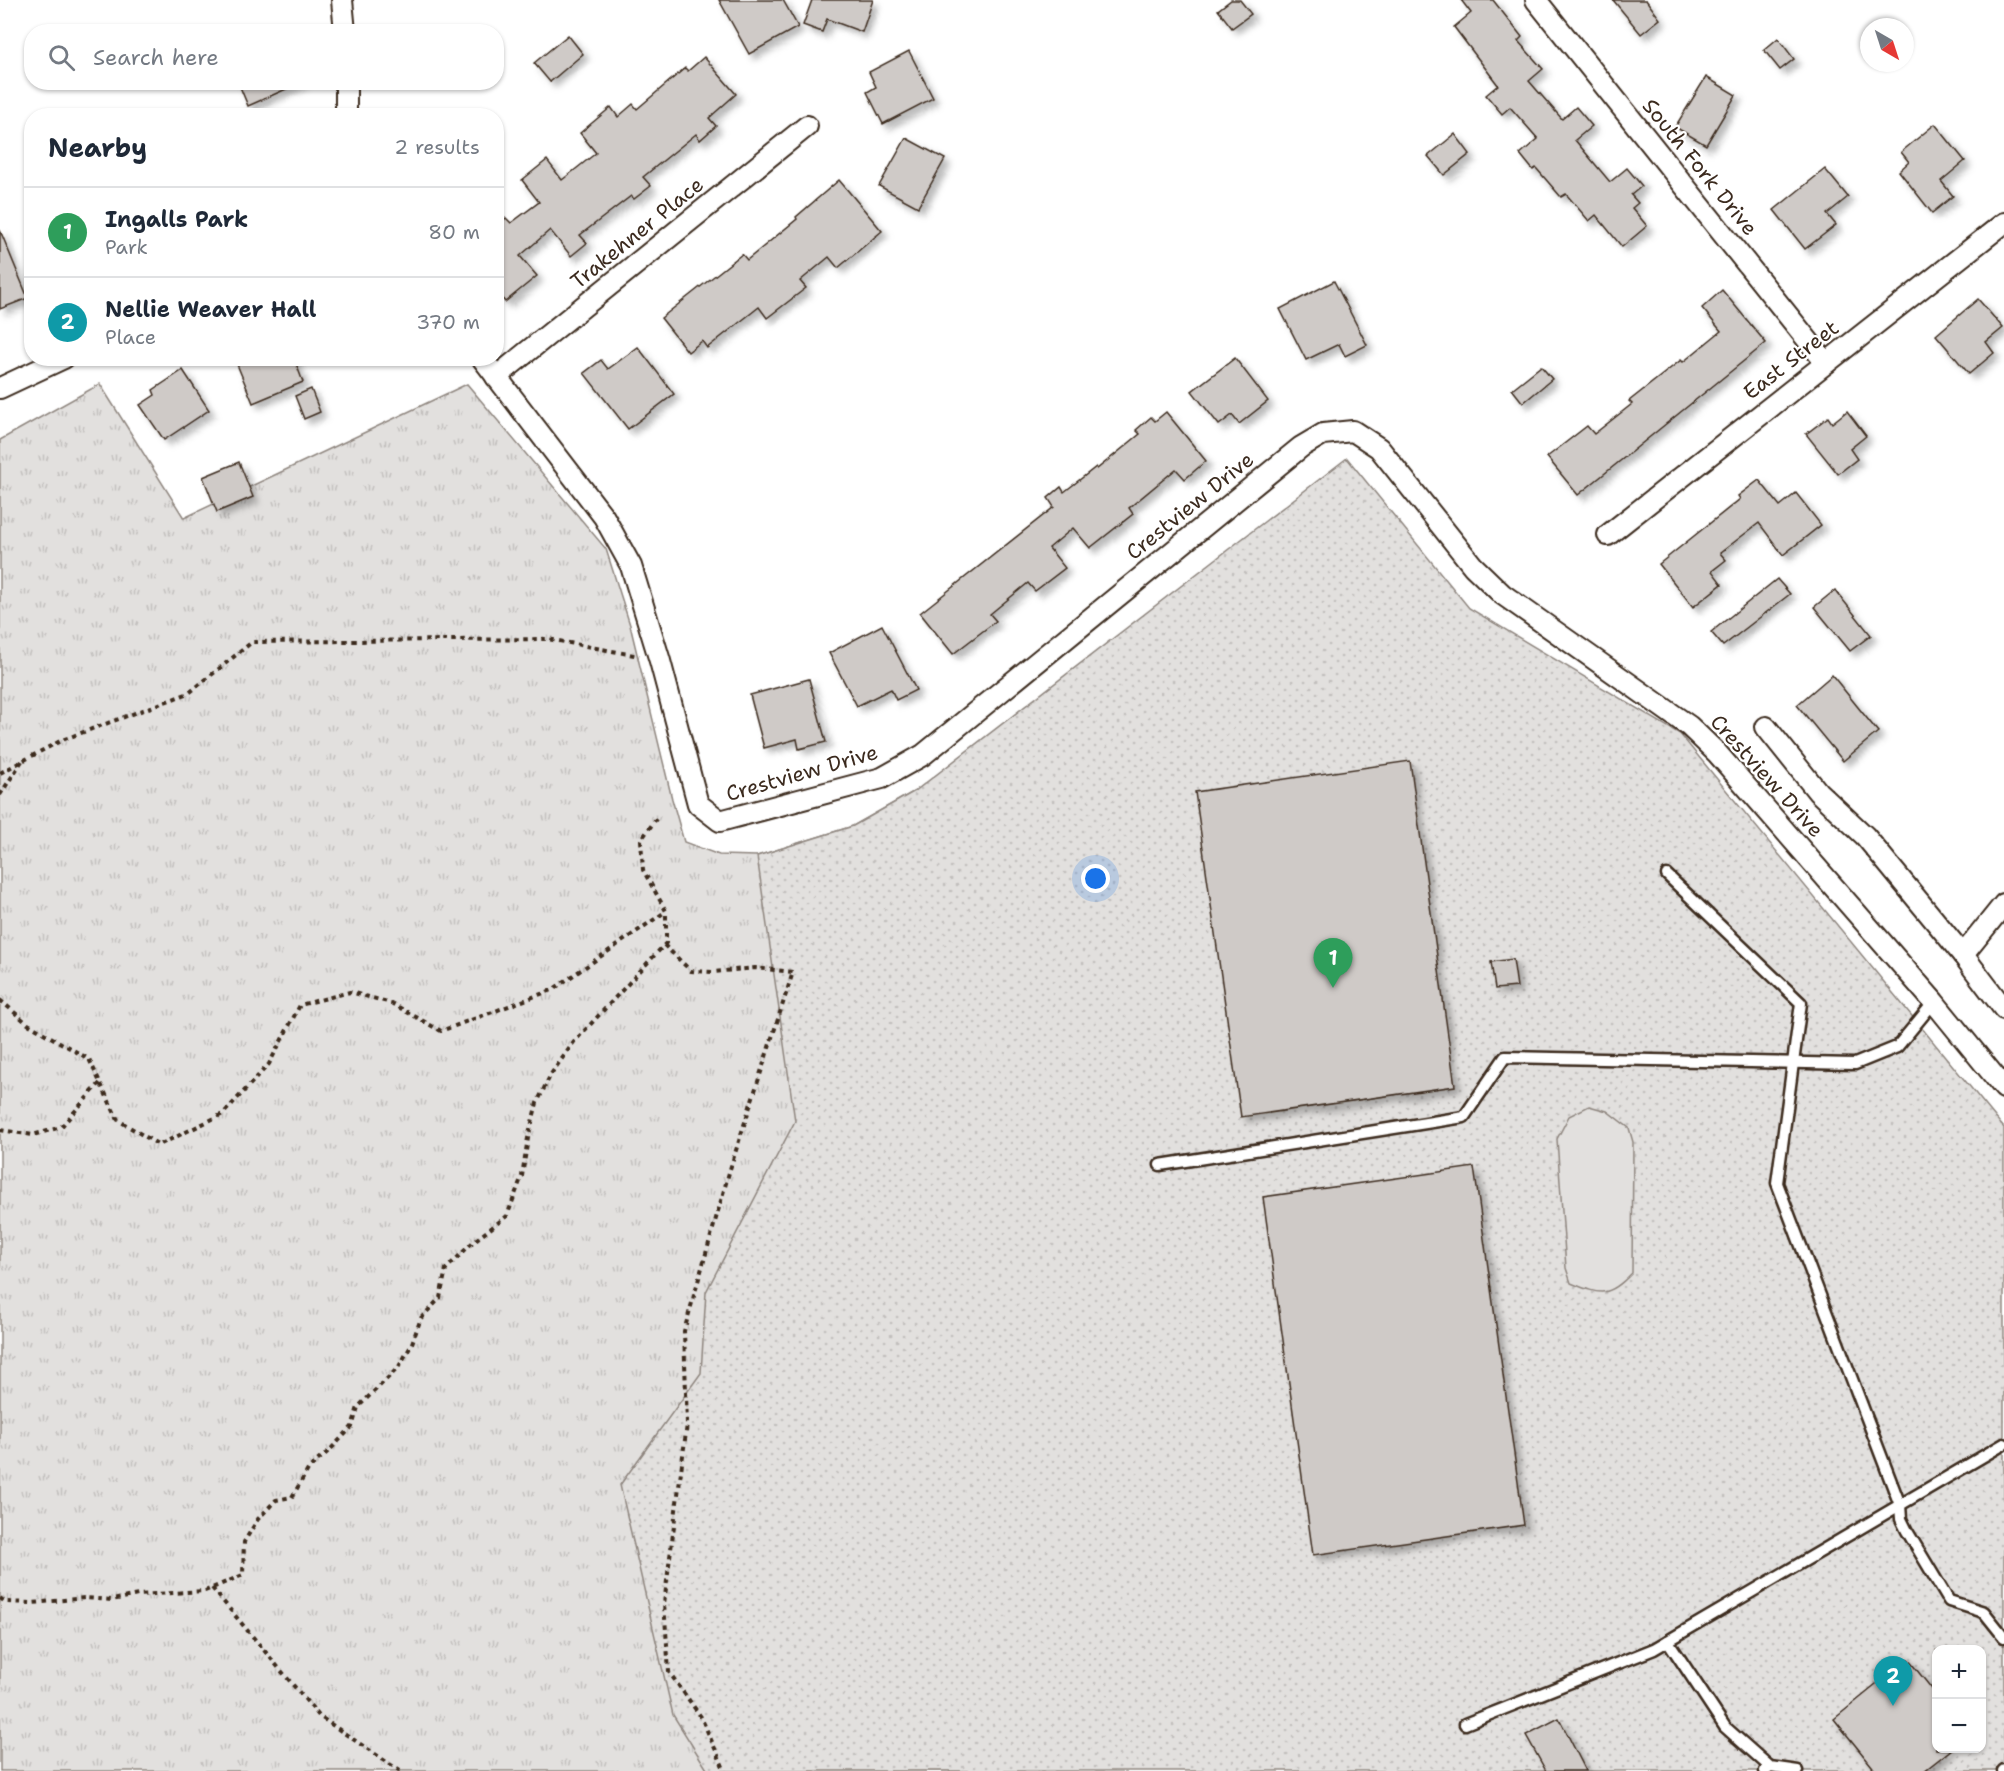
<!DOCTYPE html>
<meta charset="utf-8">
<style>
body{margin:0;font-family:"Shantell Sans",sans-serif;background:#f6f6f7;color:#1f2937}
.controls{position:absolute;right:18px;bottom:18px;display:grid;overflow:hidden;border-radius:12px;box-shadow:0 2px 4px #0004}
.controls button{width:54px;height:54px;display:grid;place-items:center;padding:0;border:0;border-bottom:2px solid #e0e1e3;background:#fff;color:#1f2937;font:30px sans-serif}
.compass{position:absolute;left:1860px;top:18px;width:54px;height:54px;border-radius:50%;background:#fff;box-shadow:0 2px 4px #0004;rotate:141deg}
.you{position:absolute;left:1096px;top:879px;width:21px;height:21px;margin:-15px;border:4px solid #fff;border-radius:50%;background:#1a73e8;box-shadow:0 0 0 9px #1a73e833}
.badge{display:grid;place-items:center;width:39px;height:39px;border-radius:50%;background:#1f6fb2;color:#fff;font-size:20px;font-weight:700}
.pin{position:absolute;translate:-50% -50px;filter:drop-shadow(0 2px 3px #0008)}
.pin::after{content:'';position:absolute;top:32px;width:21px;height:18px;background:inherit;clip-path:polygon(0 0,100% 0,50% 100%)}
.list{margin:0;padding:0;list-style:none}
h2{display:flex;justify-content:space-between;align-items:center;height:78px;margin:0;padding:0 24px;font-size:26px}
h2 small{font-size:20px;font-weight:400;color:#747a83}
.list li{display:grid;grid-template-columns:39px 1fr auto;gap:18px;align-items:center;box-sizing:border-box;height:90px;padding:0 24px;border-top:2px solid #e0e1e3}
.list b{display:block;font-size:22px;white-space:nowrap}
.list p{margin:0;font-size:20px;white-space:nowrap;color:#747a83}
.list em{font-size:20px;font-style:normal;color:#747a83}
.icon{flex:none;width:33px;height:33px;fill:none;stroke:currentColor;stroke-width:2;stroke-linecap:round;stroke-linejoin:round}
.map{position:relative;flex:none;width:2004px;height:1771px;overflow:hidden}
.search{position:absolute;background:#fff;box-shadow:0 2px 4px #0004;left:24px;top:24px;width:480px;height:66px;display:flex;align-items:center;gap:15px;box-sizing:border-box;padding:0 21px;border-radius:24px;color:#747a83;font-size:22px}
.panel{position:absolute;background:#fff;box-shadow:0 2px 4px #0004;left:24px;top:108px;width:480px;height:258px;border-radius:24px}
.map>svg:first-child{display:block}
</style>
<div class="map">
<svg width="2004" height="1771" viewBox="0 0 2004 1771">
<defs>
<pattern id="grass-tufts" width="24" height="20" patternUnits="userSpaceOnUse" patternTransform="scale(1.5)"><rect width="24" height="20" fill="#e2e0de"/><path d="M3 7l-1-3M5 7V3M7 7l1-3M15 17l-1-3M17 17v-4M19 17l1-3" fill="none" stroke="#c3c0be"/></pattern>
<pattern id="park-dots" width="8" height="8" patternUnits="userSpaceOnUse" patternTransform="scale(1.5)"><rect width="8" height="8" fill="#e2e0de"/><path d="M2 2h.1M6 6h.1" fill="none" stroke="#c3c0be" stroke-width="1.8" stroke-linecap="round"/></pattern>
<filter id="shadow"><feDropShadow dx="5.5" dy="5.5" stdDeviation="3" flood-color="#0004"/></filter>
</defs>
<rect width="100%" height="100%" fill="#fff"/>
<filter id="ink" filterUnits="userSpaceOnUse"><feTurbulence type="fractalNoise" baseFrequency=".0167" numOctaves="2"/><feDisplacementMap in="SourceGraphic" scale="12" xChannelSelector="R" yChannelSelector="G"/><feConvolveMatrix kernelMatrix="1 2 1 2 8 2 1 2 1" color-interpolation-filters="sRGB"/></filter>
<g filter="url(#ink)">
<path fill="url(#grass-tufts)" stroke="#8e857e" stroke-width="1.5" d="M100,384L184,518L467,384L606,549L630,625L672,799L684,842L719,855L757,856L853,826L915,791L973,1771H0V440Z"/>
<path fill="url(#park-dots)" stroke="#8e857e" stroke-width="1.5" fill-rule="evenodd" d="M1347,458L1469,608L1680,734L2004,1128V1771H708L673,1715L620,1485L701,1373L706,1292L795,1121L757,856L853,826L915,791ZM1936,1650H1982V1748H1936Z"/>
<path fill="#e2e0de" stroke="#8e857e" stroke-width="1.5" d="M1589,1106L1607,1111L1629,1128L1633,1142L1632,1273C1608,1298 1601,1295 1571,1283L1566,1268L1557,1139L1569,1116Z"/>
<g fill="#cfcac7" stroke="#3b2a1e" stroke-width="1.5" filter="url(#shadow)">
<path d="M719,0H783L798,27L749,54Z"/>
<path d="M812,0H873L862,32L827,19L822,32L803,25Z"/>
<path d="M1231,0H1240L1251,14L1232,28L1218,10Z"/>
<path d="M1461,0H1493L1522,37L1518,41L1543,69L1529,81L1562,119L1576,107L1592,126L1575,140L1610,182L1627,168L1642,186L1631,195L1638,203L1632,208L1647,226L1622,247L1596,215L1589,221L1566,194L1561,197L1536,168L1533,170L1520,154L1538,139L1510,107L1502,114L1486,95L1498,85L1454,27L1471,13Z"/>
<path d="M1613,0H1646L1660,19L1641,34Z"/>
<path d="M568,35L583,54L550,82L534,63Z"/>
<path d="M1778,38L1794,59L1780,70L1764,50Z"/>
<path d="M909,51L933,98L883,124L867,92L876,87L869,72Z"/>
<path d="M704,57L736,94L709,118L716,126L700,140L696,134L643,177L651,186L634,199L631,196L580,235L587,243L571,256L550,230L520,256L537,276L505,302L496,291V226L506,218L511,223L539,202L522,180L547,160L562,180L596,153L580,133L611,107L618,117L633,104L637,109L685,68L688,71Z"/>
<path d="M1706,77L1736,95L1706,145L1675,127Z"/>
<path d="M238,82H302L248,106Z"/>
<path d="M1935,124L1965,161L1941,181L1953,196L1932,213L1899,171L1909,162L1901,152Z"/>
<path d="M1455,134L1470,154L1444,175L1428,156Z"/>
<path d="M906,138L945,159L918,207L879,186Z"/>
<path d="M1825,169L1848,197L1827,214L1836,225L1805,249L1774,210Z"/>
<path d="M839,180L882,231L838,268L829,257L800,281L806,288L767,318L759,307L707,348L702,341L688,352L661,318L742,254L747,260L797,219L796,217Z"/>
<path d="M0,230L28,298L0,309Z"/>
<path d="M1334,281L1367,345L1345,356L1339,344L1306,360L1280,309Z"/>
<path d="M1722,290L1766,343L1578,495L1547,457L1587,426L1594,434L1632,404L1629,401L1681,360L1683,362L1721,331L1702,308Z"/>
<path d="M1978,299L2003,328L1986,342L1994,353L1969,374L1936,335Z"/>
<path d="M638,347L674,394L628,429L584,373L601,360L608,369Z"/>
<path d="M246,358H294L303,382L253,403L236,362Z"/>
<path d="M1235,358L1268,401L1239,424L1232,415L1219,425L1192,391Z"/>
<path d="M1541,366L1552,379L1523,403L1512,389Z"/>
<path d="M183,370L209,410L164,440L140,405L155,395L153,390Z"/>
<path d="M311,389L320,412L304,419L295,396Z"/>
<path d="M1847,411L1866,436L1850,449L1857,459L1838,474L1806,434L1828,417L1832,423Z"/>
<path d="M1166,412L1206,461L1185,479L1176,469L1129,508L1133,514L1090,548L1073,528L1049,548L1065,568L1035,591L1028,583L990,614L996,621L953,654L920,613L1054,507L1048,498L1061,487L1064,492L1096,467L1097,469L1140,434L1136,430L1151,417L1155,421Z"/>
<path d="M239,462L253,497L217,512L203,477Z"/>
<path d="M1759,480L1780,506L1796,493L1821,525L1783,555L1759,523L1720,553L1726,560L1712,571L1722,584L1693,607L1659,564L1740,499L1738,496Z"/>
<path d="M1777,579L1790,594L1723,646L1711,632Z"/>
<path d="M1835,590L1871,635L1850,651L1814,607Z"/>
<path d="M882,625L916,690L896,700L891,689L857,706L829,653Z"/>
<path d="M1832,675L1878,732L1843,761L1797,705Z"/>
<path d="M809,679L826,742L799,749L797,739L764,748L750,695Z"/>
<path d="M1410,761L1455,1086L1241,1117L1195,792Z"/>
<path d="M1513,959L1517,987L1495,989L1491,962Z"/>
<path d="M1474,1167L1524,1525L1313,1555L1263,1197Z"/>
<path d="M1908,1659L1936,1694V1749H1952L1924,1771H1876L1834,1719Z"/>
<path d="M1559,1718L1586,1771H1546L1526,1735Z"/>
</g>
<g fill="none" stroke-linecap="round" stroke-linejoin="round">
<defs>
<g id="lane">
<path d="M1667,875L1801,1003L1777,1183L1900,1505L1901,1519L1907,1531L1949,1601L1984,1612L2004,1637"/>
<path d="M1160,1165L1464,1117L1505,1057L1855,1064L1897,1047L1934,1002"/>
<path d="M1668,1641L1725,1727L1770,1767L1765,1771"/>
<path d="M1465,1724L1654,1649L2004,1444"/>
<path d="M1770,1767L1798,1771"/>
<path d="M2003,1771L2004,1770"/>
</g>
<g id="street">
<path d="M342,0L345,32"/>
<path d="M1536,0L1826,363"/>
<path d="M346,82V116"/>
<path d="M482,358L604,517L631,566L660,661L698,804L720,821L882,778L923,755L1301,447L1323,434L1353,431L1379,448L1473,566L1502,594L1689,726L1717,753L1934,1002L2004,1088"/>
<path d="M496,377L807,126"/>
<path d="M0,388L64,358"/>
<path d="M1608,535L2004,223"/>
<path d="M1766,727L1818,792L1865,836L1963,955L2004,1009"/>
<path d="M1963,955L2004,904"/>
</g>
</defs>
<use href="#lane" stroke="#3b2a1e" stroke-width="15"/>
<use href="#street" stroke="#3b2a1e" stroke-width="24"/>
<g stroke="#3b2a1e" stroke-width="4" stroke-dasharray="4.5 4.5" stroke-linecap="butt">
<path d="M0,773L62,740L189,693L252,642L548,639L639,656"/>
<path d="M0,795L22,761"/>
<path d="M664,945L691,971L714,972L755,968L793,972L730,1169L684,1331L687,1424L664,1604L669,1672L701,1717L725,1771"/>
<path d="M0,1000L28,1024L89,1059L118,1120L159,1145L223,1114L269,1064L300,1005L350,992L391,1003L441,1031L552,990L665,912"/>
<path d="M0,1130L33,1135L61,1127L100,1083"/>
<path d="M212,1588L319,1716L400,1771"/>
<path d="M0,1598L5,1602L33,1603L85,1598L112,1600L138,1595L205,1591L243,1575L244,1542L258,1519L276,1500L292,1497L309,1468L330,1450L352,1427L358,1407L398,1368L411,1346L421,1318L440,1298L446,1269L474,1241L507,1216L522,1176L528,1138L537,1103L551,1074L574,1042L666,943V911L643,870L641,840L656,819"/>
</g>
<use href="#lane" stroke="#fff" stroke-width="10"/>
<use href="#street" stroke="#fff" stroke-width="20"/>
</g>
</g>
<g text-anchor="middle" stroke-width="4.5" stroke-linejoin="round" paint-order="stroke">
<g font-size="21" fill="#3b2a1e" stroke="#fff">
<text transform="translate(1700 167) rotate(51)" y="7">South Fork Drive</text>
<text transform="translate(637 233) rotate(-39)" y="7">Trakehner Place</text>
<text transform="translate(1791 360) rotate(-38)" y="7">East Street</text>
<text transform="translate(1190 506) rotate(-39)" y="7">Crestview Drive</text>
<text transform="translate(802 773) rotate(-16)" y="7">Crestview Drive</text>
<text transform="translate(1767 776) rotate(48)" y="7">Crestview Drive</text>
</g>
</g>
</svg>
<div class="controls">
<button>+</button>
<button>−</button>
</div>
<svg class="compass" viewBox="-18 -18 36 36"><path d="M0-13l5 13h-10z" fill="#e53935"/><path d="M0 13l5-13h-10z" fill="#747a83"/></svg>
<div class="you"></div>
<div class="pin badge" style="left:1333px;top:988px;background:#2e9e5b">1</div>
<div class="pin badge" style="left:1893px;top:1706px;background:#0f9aa8">2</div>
<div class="search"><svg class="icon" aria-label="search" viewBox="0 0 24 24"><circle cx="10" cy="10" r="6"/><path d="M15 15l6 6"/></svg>Search here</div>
<section class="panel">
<h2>Nearby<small>2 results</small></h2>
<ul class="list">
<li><span class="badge" style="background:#2e9e5b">1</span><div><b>Ingalls Park</b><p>Park</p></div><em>80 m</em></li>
<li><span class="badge" style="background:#0f9aa8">2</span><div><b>Nellie Weaver Hall</b><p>Place</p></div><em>370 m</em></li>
</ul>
</section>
</div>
